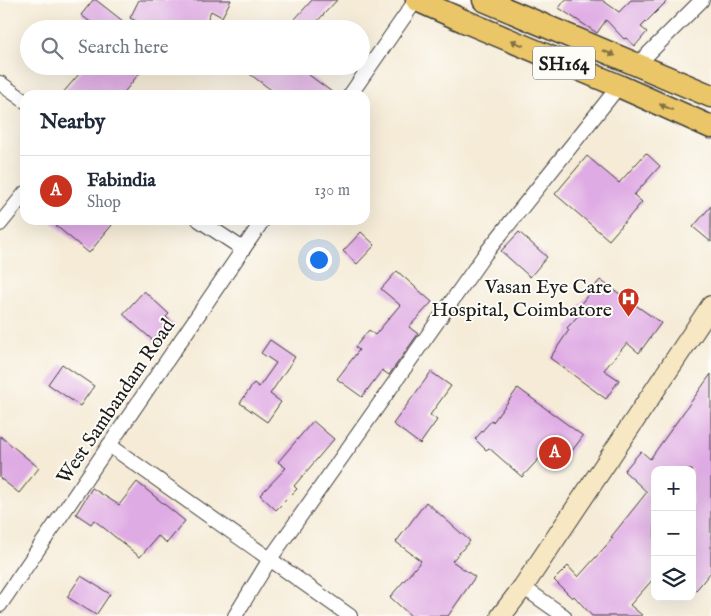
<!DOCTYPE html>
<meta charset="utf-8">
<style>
body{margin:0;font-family:"IM FELL English",serif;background:#f6f6f7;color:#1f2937}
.controls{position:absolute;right:15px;bottom:15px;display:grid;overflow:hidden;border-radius:10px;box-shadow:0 5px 20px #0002}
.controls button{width:45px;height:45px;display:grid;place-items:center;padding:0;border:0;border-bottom:1px solid #e0e1e3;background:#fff;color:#1f2937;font:25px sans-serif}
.you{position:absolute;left:318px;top:259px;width:18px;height:18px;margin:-12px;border:4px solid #fff;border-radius:50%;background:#1a73e8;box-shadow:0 0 0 8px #1a73e833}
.badge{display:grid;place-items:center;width:32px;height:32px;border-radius:50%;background:#c8321e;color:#fff;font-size:16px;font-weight:700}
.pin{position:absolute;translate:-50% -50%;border:2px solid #fff;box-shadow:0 1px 5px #0006}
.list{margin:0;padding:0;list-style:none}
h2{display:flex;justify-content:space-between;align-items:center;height:65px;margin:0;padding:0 20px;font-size:21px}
h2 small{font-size:16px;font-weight:400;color:#747a83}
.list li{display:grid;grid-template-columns:32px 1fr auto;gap:15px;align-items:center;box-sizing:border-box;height:70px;padding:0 20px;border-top:1px solid #e0e1e3}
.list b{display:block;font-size:19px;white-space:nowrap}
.list p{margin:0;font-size:16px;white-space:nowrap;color:#747a83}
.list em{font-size:16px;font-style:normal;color:#747a83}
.icon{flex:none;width:28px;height:28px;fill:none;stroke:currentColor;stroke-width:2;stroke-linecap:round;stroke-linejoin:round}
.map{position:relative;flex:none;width:711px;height:616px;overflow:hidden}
.search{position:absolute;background:#fff;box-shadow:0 5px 20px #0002;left:20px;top:20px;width:350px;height:55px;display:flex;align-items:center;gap:12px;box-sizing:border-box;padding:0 18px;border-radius:28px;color:#747a83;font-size:19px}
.panel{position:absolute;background:#fff;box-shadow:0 5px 20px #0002;left:20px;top:90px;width:350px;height:135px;border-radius:15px}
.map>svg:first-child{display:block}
</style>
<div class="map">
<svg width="711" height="616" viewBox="0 0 711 616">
<rect width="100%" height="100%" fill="#fdfcf7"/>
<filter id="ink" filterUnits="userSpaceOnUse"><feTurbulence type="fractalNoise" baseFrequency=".02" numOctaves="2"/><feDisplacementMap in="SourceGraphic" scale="10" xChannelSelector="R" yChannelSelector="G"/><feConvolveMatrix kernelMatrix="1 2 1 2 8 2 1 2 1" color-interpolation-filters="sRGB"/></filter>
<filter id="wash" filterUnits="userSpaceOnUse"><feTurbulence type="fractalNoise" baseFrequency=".0096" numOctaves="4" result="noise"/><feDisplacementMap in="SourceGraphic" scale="20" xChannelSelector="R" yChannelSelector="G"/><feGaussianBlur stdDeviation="1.12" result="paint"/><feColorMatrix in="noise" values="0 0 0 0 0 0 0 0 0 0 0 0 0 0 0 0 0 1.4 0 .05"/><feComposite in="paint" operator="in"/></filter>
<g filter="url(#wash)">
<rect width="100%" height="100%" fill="#f5ebd7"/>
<g id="blocks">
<g fill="#dfabe4">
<path d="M93,0H96L133,29H100L81,15Z"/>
<path d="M139,0H231L222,17L211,11L203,29H152L130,18Z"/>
<path d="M312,0H337L310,29H286Z"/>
<path d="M565,0H602L619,12L631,0H668L641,27L647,32L635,46L626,38L624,39L606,20L597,33L559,8Z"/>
<path d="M86,66H145L122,95H61Z"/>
<path d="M239,66H297L336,95H278Z"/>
<path d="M646,153L660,166L634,195L642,202L609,240L555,194L587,156L619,183Z"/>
<path d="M711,206V242L693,227Z"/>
<path d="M49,220H116L89,253Z"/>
<path d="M361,232L375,245L357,264L343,251Z"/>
<path d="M519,232L547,257L530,277L501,251Z"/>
<path d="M397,271L432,302L409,327L418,334L389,375L382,370L362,397L337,379L359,350L355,347L369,330L375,335L400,305L381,289Z"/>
<path d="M600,280L661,323L639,353L627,343L604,370L619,380L606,399L550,358L569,330L567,328L584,309L579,306Z"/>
<path d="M144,291L169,314L166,317L175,325L157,344L123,314Z"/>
<path d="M270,340L295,357L270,394L281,402L267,422L240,403L254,383L259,387L276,363L261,353Z"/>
<path d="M62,364L94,386L80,406L48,384Z"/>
<path d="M431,372L451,386L430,415L437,420L420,444L393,424Z"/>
<path d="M711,374V572L692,595V470H655V577L630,605L643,616H592L574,596L572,598L554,580L568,566L578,577L613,538L611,537L647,492L624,471L641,451L650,459Z"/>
<path d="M518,388L583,436L563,463L547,450L522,477L489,448L486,450L475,439L492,420L493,422Z"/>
<path d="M313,421L334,439L294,486L297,489L276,510L260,495L286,468L278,462Z"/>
<path d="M0,436L39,468L19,493L0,478Z"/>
<path d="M137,482L185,521L167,543L158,536L140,557L94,520L91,524L76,514L92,488L119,505Z"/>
<path d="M426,502L470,541L452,561L475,577L448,616H411L390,597L421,561L396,542Z"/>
<path d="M81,576L110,594L96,615L67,597Z"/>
</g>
</g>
</g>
<g filter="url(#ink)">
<use href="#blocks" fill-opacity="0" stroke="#3d3b38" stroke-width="1"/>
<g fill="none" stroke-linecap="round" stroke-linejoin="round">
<defs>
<g id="minor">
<path d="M637,65L702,0"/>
<path d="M0,83L25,101"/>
<path d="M350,95L416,0"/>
<path d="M199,220L243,249"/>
<path d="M0,224L25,193"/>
<path d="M109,445L350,616"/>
<path d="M523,587L564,616"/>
<path d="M0,605L263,220"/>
<path d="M235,616L270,559L485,254L619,86"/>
</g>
<path id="secondary" d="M501,616L523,587L711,306"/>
<g id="primary">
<path d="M417,0L464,21L619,86L711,127"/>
<path d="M484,0L711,96"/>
</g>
</defs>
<use href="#minor" stroke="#3d3b38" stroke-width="16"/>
<use href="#secondary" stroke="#3d3b38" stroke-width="22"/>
<use href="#primary" stroke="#3d3b38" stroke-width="25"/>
<use href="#minor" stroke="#fff" stroke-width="14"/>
<use href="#secondary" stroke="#f7e8c3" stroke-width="20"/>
<use href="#primary" stroke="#eac669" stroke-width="22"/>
</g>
<defs><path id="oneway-solid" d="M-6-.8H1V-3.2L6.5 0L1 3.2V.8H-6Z" transform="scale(1.25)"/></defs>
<g fill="#837142">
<use href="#oneway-solid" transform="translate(517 43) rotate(-157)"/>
<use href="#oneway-solid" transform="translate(609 53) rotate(23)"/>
<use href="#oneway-solid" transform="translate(666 107) rotate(-156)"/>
</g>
</g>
<defs>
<symbol id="hospital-pin" viewBox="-11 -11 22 30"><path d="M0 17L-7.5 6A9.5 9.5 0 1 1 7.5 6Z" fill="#c8321e" stroke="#fdfcf7"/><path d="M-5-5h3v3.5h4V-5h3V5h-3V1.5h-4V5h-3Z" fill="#fff"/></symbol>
</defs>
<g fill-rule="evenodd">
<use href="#hospital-pin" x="616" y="286" width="25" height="34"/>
</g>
<g text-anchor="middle" stroke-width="4" stroke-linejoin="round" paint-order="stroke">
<rect fill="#fdfcf7" stroke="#605f5e" stroke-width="1" x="533" y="46.5" width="62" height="33" rx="4"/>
<g font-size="19" font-weight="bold" fill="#1c1c1c">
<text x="564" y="70">SH164</text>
</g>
<g font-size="20" fill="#1c1c1c" stroke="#fdfcf7" text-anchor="end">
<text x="612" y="293">Vasan Eye Care<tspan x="612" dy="23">Hospital, Coimbatore</tspan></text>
</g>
<g font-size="20" fill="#1c1c1c" stroke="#fdfcf7">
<text transform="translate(115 401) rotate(-56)" y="7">West Sambandam Road</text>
</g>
</g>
</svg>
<div class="controls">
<button>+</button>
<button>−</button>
<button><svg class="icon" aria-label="layers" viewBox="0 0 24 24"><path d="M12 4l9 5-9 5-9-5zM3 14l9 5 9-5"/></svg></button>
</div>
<div class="you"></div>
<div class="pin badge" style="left:555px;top:453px">A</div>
<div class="search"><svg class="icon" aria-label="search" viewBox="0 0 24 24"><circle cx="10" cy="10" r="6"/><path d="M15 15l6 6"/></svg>Search here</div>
<section class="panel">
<h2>Nearby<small></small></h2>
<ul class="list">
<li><span class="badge">A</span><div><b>Fabindia</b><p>Shop</p></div><em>130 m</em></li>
</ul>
</section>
</div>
